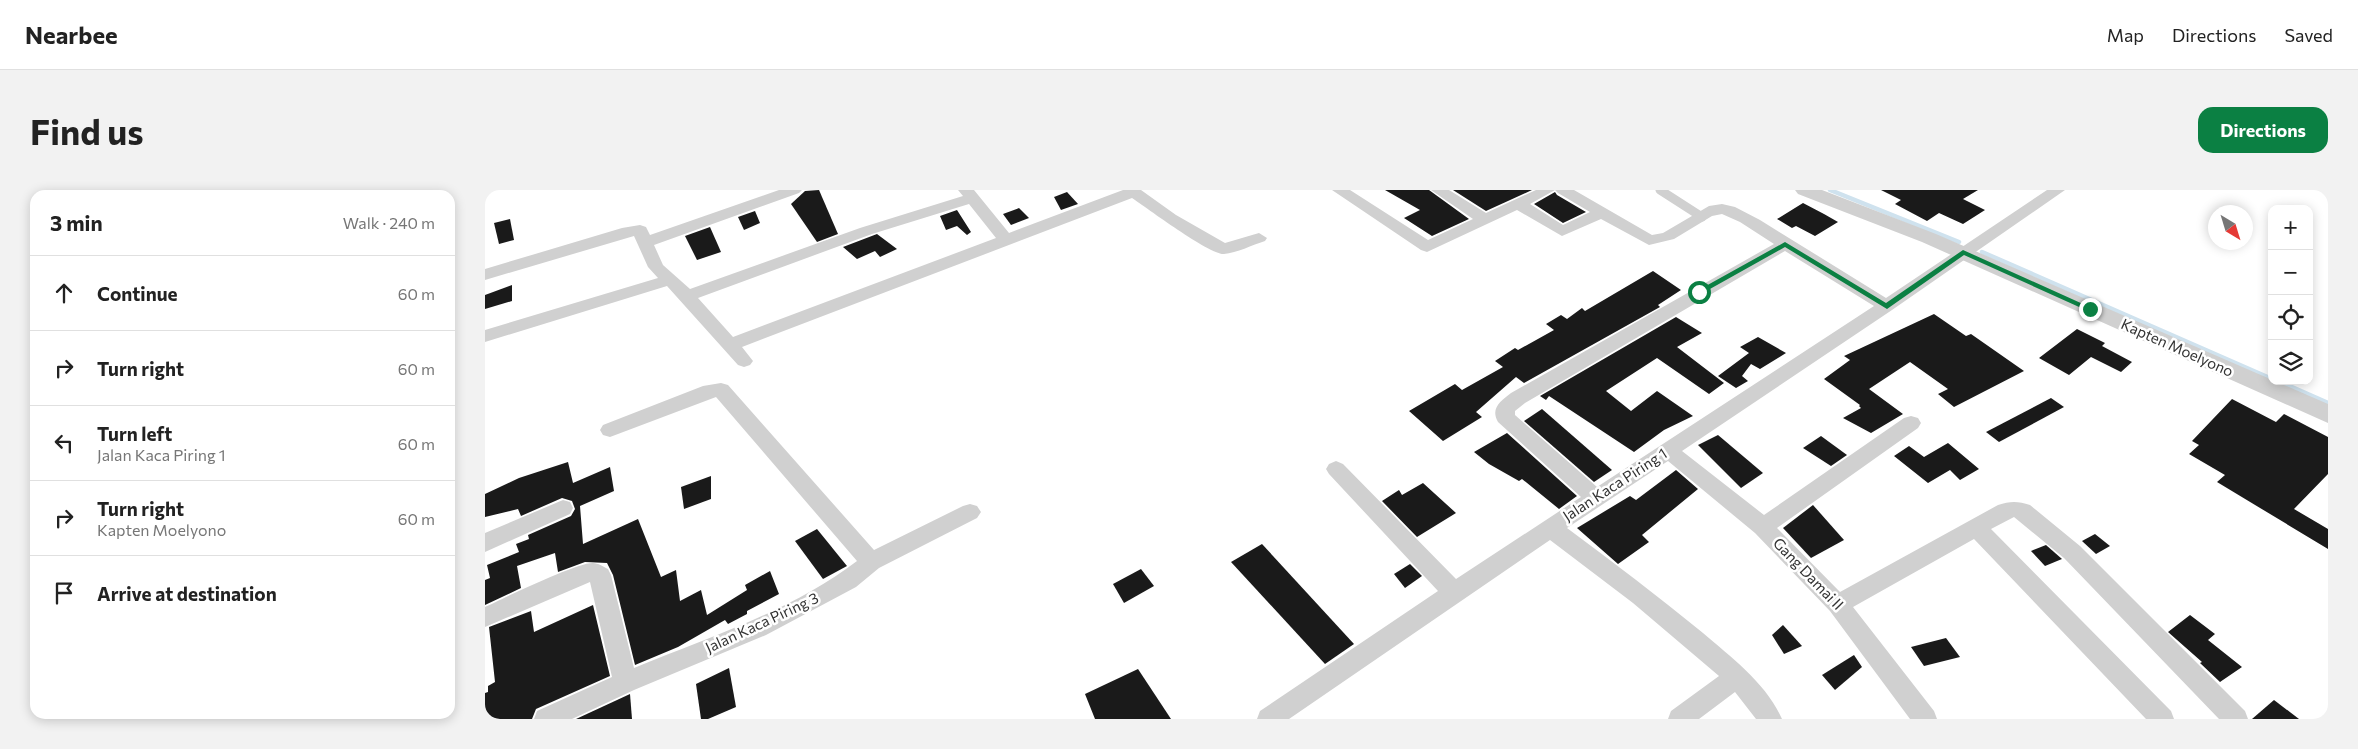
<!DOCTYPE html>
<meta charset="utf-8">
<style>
body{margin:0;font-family:Commissioner,sans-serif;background:#f2f2f2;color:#222}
.controls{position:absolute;right:15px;top:15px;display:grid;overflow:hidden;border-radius:10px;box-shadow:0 2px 12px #0003}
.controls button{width:45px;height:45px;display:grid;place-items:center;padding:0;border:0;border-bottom:1px solid #e0e0e0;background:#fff;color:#222;font:25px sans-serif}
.compass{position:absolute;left:1723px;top:15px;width:45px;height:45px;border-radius:50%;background:#fff;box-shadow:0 2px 12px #0003;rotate:142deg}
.stop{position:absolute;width:15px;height:15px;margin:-11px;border:4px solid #0b8043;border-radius:50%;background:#fff}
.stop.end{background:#0b8043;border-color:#fff;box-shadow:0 1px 5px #0008}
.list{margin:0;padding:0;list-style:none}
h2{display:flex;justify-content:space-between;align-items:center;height:65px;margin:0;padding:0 20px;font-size:21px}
h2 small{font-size:16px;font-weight:400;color:#767676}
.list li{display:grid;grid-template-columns:32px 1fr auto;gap:15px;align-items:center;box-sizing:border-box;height:75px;padding:0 20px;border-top:1px solid #e0e0e0}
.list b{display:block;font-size:19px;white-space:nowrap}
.list p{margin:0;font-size:16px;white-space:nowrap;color:#767676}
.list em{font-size:16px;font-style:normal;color:#767676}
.icon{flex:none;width:28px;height:28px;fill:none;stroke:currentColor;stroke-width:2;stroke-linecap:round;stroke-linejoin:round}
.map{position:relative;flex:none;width:1843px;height:529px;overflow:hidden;border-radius:15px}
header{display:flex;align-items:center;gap:30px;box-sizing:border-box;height:70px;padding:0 25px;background:#fff;border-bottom:1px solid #e0e0e0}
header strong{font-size:24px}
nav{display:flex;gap:28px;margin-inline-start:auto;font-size:18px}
.intro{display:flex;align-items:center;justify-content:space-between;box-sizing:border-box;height:120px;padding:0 30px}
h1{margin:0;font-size:35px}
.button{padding:12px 22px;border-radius:15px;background:#0b8043;color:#fff;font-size:18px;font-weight:700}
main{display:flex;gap:30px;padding:0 30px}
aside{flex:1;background:#fff;border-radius:15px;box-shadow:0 2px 12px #0003}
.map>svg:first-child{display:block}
</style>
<header>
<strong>Nearbee</strong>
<nav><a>Map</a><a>Directions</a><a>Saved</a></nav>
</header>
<div class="intro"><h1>Find us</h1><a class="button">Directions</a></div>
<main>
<aside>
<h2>3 min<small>Walk · 240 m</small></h2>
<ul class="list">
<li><svg class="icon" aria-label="ahead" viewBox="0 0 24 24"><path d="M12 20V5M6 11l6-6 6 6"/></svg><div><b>Continue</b></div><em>60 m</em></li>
<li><svg class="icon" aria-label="right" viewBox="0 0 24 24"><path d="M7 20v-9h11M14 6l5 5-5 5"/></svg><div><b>Turn right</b></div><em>60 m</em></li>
<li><svg class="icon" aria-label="left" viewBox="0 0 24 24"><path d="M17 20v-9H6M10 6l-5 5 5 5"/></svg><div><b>Turn left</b><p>Jalan Kaca Piring 1</p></div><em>60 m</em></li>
<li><svg class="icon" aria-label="right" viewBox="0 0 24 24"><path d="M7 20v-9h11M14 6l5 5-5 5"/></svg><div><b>Turn right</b><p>Kapten Moelyono</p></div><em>60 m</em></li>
<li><svg class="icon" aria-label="arrive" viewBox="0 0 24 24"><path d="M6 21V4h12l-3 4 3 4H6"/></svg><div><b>Arrive at destination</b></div></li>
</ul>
</aside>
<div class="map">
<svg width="1843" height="529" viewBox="0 0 1843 529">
<rect width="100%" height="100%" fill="#fff"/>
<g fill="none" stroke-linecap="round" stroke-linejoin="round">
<g stroke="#cfe2ee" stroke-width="4.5">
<path d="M1345,0L1474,52"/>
<path d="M1497,62L1787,189"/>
<path d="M1793,191L1843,213"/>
</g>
</g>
<g fill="#1a1a1a">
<path d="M334,0L353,44L332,52L306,14L320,1Z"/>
<path d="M900,0H944L984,29L947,46L919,28L935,20Z"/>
<path d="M968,0H1047L1001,21Z"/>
<path d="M1396,0H1493L1478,9L1500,20L1478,34L1454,23L1442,31L1410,14L1416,10Z"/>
<path d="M582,2L593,14L576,20L569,7Z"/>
<path d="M1070,2L1072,5L1101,22L1078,33L1049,14Z"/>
<path d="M1318,13L1339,24L1353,32L1330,46L1311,36L1307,38L1292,29Z"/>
<path d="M534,18L544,28L526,35L518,24Z"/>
<path d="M472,20L486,42L482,45L472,36L461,40L455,26Z"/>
<path d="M270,21L275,33L259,40L253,27Z"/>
<path d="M25,29L29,50L14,54L9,33Z"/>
<path d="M225,37L236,62L212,70L200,46Z"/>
<path d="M392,44L412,59L395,67L390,61L372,69L358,57Z"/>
<path d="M1168,81L1196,100L1173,115L1175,117L1039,193L1031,187L991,222L997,227L958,251L924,221L970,194L977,200L1018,177L1010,171L1030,158L1033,160L1069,140L1061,134L1076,125L1082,129L1097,118L1100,121Z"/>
<path d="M27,95V111L0,119V105Z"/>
<path d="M1449,124L1481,146L1486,144L1539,181L1469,217L1453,204L1463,199L1425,172L1384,199L1418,224L1386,243L1358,228L1376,218L1374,216L1375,215L1339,189L1365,170L1359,166Z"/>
<path d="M1191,127L1217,143L1192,157L1239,193L1224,204L1172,168L1121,201L1146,221L1172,201L1208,226L1179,240L1149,262L1064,206L1061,210L1055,206Z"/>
<path d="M1592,139L1620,153L1617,156L1647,172L1636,182L1606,167L1584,185L1554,168Z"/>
<path d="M1273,147L1301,163L1275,179L1266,174L1257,186L1263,191L1251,198L1233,186L1264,163L1255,157Z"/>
<path d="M1566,208L1579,217L1514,252L1501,242Z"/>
<path d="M1747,209L1791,232L1799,224L1843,247V284L1809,319L1843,339V359L1732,292L1740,285L1704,264L1714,255L1707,251Z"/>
<path d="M1057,219L1127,280L1109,292L1039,231Z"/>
<path d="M1022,243L1092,306L1074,319L1037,289L1034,291L1004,274L989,262Z"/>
<path d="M1233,245L1278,283L1256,298L1213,255Z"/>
<path d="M1336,246L1362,265L1346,276L1318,258Z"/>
<path d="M1463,253L1494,279L1475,290L1465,280L1443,293L1409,266L1424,256L1439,267Z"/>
<path d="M83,272L88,293L125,277L129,301L95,316L98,354L153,329L176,387L191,380L195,411L216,400L222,425L262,400L260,395L285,381L294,404L262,421V424L243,434L240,430L193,457L150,475L128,385L122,373L100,372L73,382L70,363L32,376L36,398L0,415V390L5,388L2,375L34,362L31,354L44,349L43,345L86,326L90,319L87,311L77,308L36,326L33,319L0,327V304L34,288Z"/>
<path d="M1191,280L1213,299L1157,345L1164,352L1133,374L1092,338L1145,306L1151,310Z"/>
<path d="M226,286V309L199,319L196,297Z"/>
<path d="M938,293L971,323L932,347L897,311L914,300L917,305Z"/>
<path d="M1328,315L1359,350L1326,368L1298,338Z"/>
<path d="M332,339L362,376L338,389L310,351Z"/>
<path d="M1610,344L1625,356L1611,364L1597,351Z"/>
<path d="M777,354L869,454L840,474L746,372Z"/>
<path d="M1561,355L1577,369L1560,376L1546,361Z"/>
<path d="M925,374L937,386L920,398L909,384Z"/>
<path d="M656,379L669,396L639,413L628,394Z"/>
<path d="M108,415L125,486L51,519L47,529H0V503L3,502V496L10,492L4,437L46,421L49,442Z"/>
<path d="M1705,425L1730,444L1723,450L1757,477L1735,492L1715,473L1717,472L1683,442Z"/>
<path d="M1298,435L1317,456L1299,464L1287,445Z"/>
<path d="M1461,448L1475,467L1439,476L1426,457Z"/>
<path d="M1369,465L1377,477L1350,500L1337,485Z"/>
<path d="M244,478L251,517L223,529H216L211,494Z"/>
<path d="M653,479L686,529H610L600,504Z"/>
<path d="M145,504L147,529H91Z"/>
<path d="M1789,510L1814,529H1767Z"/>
</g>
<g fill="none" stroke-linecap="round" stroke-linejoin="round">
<path stroke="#d0d0d0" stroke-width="9" d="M1175,0L1217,27"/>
<g fill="#d0d0d0" fill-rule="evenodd">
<path d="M294,0H317L314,3L169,55L178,75L205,99L375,38L478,6L473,0H489L524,43L638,0H656L691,25L740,53L774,43L782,48L780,51C767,55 752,63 739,64C725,65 662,18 647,8L257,157L268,171L265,175L259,177L253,175L182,96L0,152V140L173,88L163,77L149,46L0,90V79L137,38L155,35L161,37L165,45ZM484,14L511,48L248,147L213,108L387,44Z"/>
<path d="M847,0H865L943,50L988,29L946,0H964L1001,23L1051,0H1089L1167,45L1178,43L1224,16L1237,14L1250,17L1275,30L1401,108L1562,0H1580L1407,120L1197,261L1279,325L1419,228L1426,226L1433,228L1436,233L1433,238L1292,338L1355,402L1513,315C1525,311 1533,311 1545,315L1595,356L1760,521L1763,529H1734L1579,368L1529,327L1506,339L1686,521L1689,529H1661L1489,349L1368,417L1449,521L1452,529H1425L1345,421L1270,343L1183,271L1082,338C1128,372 1174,407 1218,443C1247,468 1281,493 1297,529H1271L1250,502L1214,529H1183L1186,521L1234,486L1148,413L1065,350L804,529H772L775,521L953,401L844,284L841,279L844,274L851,271L858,274L971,389L1096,307L1013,232C1005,218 1016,211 1026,203L1289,54L1255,32L1237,24L1227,26L1189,49L1164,55L1116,29L1077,46L1032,20L942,62L936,60ZM1070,0L1073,3L1105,22L1078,35L1045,14ZM1300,61L1389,116L1112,297L1030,225V221L1040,213Z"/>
<path d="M236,193L243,195L389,360L478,316L485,314L492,316L496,322L492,328L394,378L371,397L281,445L149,500L87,529H49L52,521L127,487L105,392L0,437V417C19,408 93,372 108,373C113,373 119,377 123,379L126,385L149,478C224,447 307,421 372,371L231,207L125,247L118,245L115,240L118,235L218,196Z"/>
<path d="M78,310L85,312L88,318L85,324L0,362V343Z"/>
</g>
<path fill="#d0d0d0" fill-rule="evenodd" d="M1310,0H1337L1451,44L1843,214V233L1437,52L1313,4Z"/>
</g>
<path fill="#0b8043" d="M1300,52L1401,113L1478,60L1609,119L1603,121L1479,65L1402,119L1300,57L1216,104L1210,102Z"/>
<g text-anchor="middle" stroke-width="5" stroke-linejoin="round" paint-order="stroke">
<g font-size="15" fill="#333" stroke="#fff">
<text transform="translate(1692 158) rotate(24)" y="5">Kapten Moelyono</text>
<text transform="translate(1130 295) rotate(-33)" y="5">Jalan Kaca Piring 1</text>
<text transform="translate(1323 384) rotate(46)" y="5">Gang Damai II</text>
<text transform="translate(277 433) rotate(-25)" y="5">Jalan Kaca Piring 3</text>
</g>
</g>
</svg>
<div class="controls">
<button>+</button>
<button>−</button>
<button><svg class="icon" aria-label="locate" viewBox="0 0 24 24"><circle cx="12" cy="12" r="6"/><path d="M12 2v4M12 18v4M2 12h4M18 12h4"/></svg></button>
<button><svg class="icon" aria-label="layers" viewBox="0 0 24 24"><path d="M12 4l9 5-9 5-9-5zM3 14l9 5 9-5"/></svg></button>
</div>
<svg class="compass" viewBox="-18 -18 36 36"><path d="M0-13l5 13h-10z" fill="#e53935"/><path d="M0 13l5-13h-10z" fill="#767676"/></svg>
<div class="stop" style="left:1214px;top:102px"></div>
<div class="stop end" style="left:1605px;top:119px"></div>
</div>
</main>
